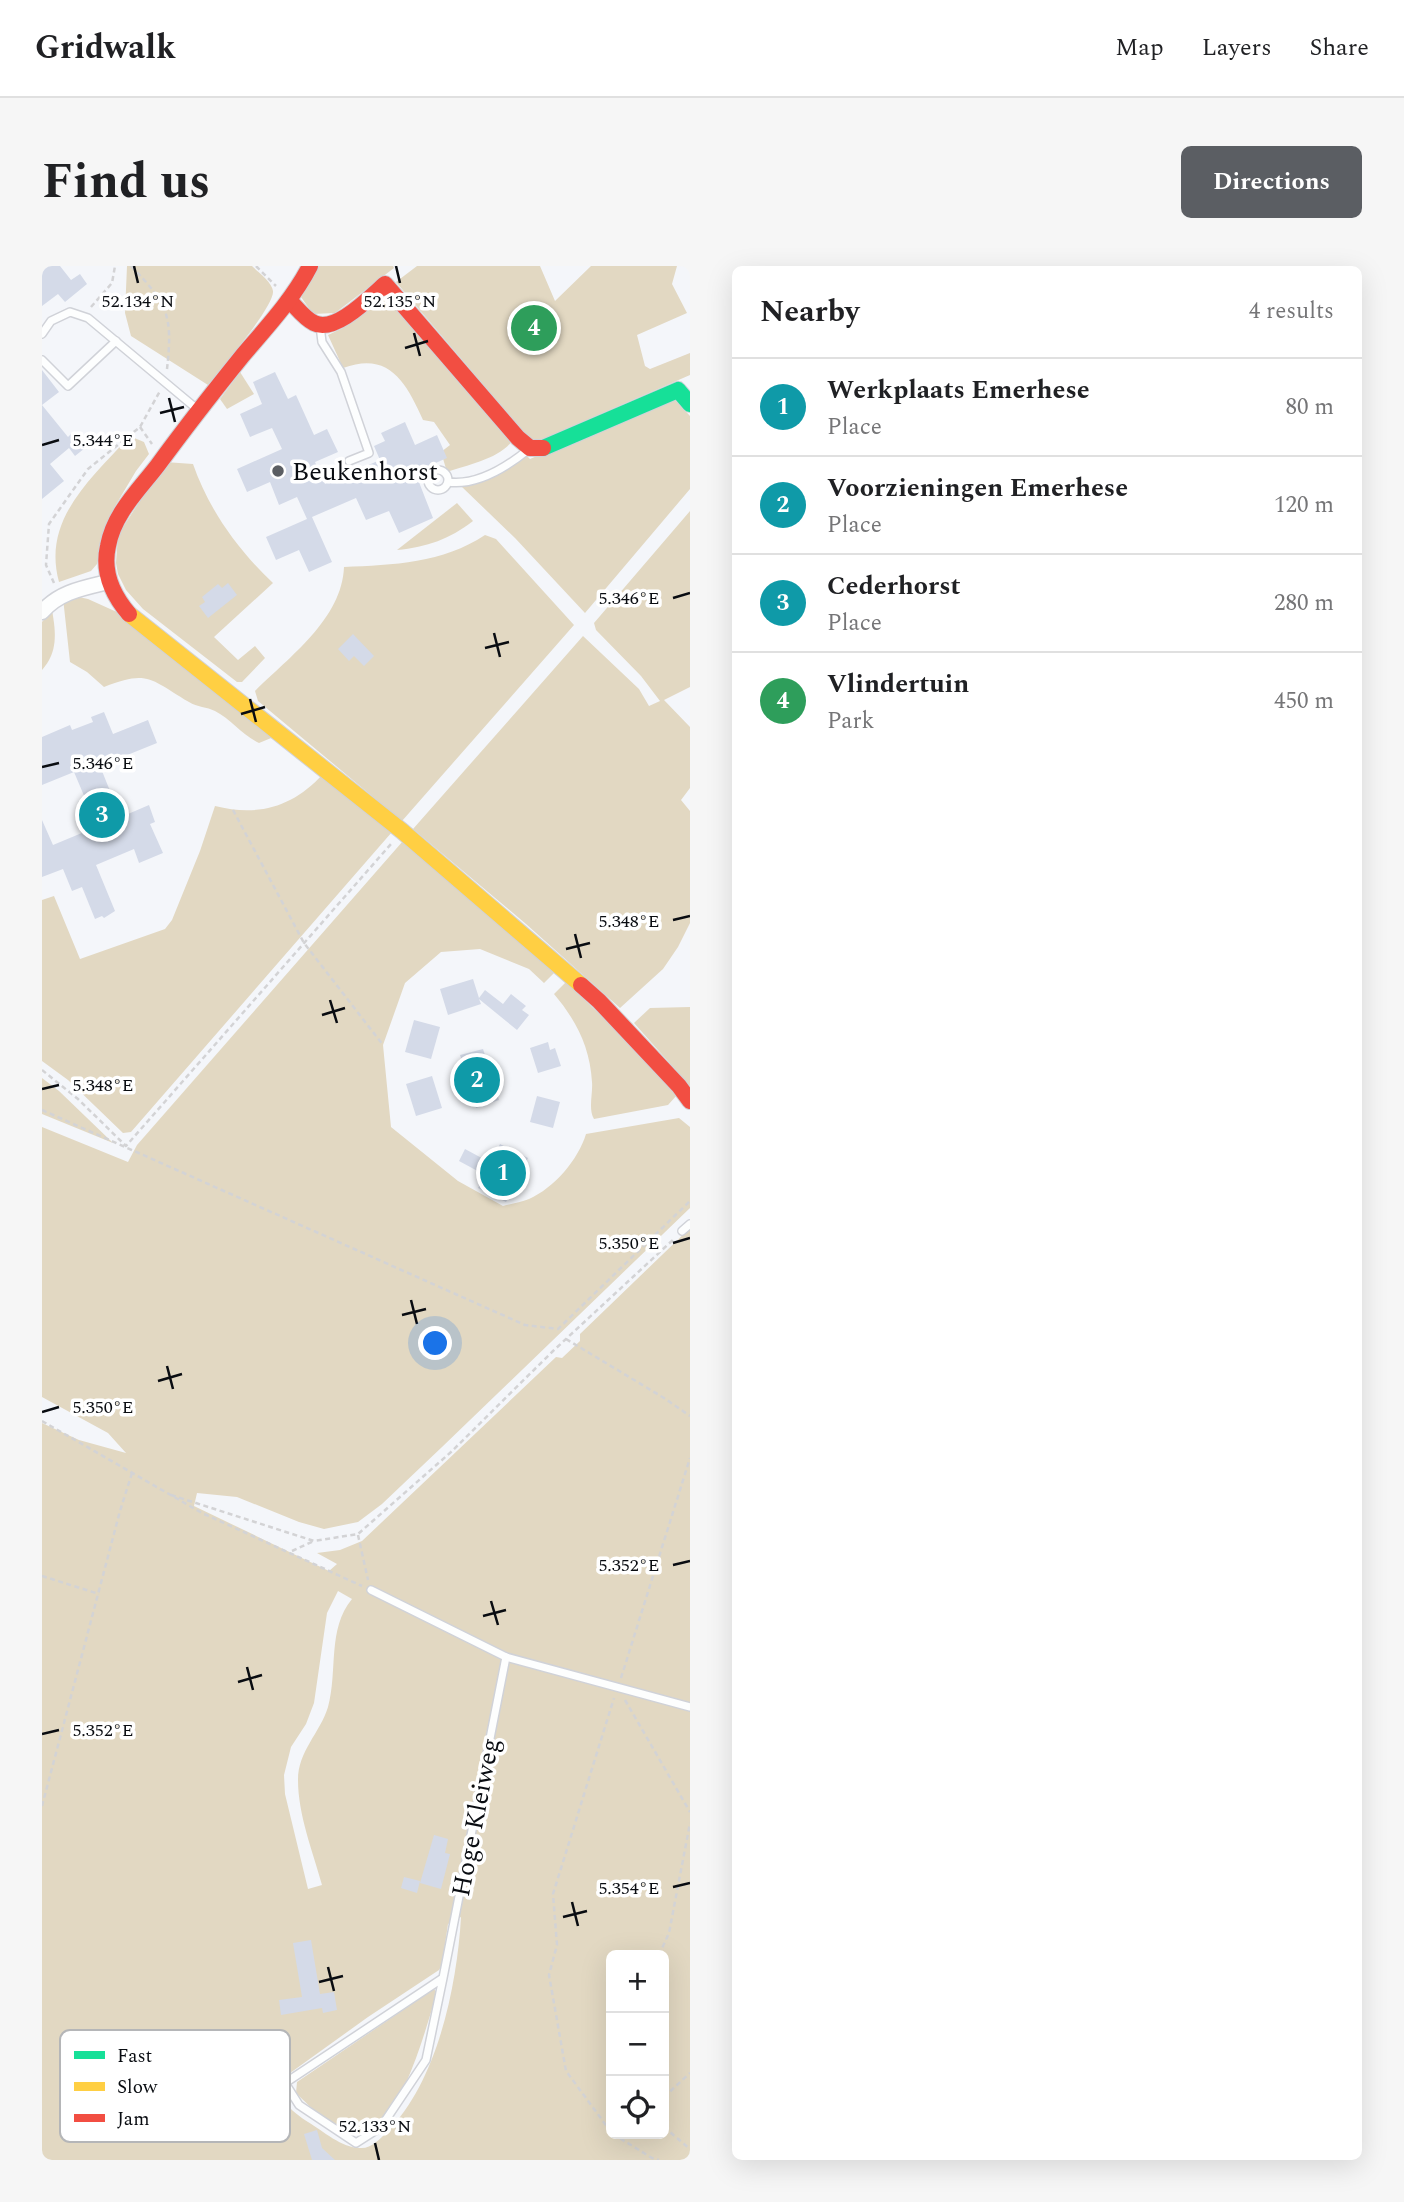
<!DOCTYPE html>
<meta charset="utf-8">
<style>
body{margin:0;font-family:Spectral,serif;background:#f6f6f6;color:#202124}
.controls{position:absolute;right:21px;bottom:21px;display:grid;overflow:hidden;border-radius:10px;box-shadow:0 7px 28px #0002}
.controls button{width:63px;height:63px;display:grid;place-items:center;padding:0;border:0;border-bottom:2px solid #e0e0e0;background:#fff;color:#202124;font:35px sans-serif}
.you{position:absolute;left:394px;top:1078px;width:24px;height:24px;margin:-18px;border:5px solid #fff;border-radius:50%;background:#1a73e8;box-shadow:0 0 0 10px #1a73e833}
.badge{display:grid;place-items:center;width:46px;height:46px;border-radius:50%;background:#5b5e63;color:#fff;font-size:23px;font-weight:700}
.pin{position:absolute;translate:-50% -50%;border:4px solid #fff;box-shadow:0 2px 7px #0006}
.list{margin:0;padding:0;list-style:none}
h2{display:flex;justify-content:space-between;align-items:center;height:91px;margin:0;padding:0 28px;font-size:30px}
h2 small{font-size:23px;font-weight:400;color:#757577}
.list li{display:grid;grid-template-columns:46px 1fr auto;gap:21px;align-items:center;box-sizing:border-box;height:98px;padding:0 28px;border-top:2px solid #e0e0e0}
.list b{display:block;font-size:26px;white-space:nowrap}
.list p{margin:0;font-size:23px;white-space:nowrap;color:#757577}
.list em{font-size:23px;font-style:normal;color:#757577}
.icon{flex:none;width:38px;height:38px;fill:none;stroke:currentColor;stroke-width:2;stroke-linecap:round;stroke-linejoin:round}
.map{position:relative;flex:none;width:648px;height:1894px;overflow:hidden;border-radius:10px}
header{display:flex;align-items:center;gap:42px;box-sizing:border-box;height:98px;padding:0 35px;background:#fff;border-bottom:2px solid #e0e0e0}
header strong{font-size:33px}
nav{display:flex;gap:38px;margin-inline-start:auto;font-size:24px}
.intro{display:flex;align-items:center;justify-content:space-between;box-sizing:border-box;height:168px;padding:0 42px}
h1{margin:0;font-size:49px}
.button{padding:18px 32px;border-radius:10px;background:#5b5e63;color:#fff;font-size:24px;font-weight:700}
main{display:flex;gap:42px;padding:0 42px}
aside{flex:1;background:#fff;border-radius:10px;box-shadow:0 7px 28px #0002}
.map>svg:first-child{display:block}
</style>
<header>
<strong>Gridwalk</strong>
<nav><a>Map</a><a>Layers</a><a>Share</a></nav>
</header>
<div class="intro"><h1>Find us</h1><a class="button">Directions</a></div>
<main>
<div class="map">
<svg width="648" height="1894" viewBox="0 0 648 1894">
<rect width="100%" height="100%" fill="#f4f6fa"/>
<g fill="#e2d8c2" fill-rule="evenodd">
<path d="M85,0H210C216,6 230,16 231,25C233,40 178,104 166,119L89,70L83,47Z"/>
<path d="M273,0H351L352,2L293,47L271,48L259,31Z"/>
<path d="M375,0H498L513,35L549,0H635L630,18L645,47L595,69L603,100L608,103L648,87V109L494,176L489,175L354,16Z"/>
<path d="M342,25L470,175C457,193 425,199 405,206L399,186L408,179L392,156L381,154C364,116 347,85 301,102L286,69L301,62Z"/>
<path d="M198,106L212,128L185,143L178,133Z"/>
<path d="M631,132L648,150V223L543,347L473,272L420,221L452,208L483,188L488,193Z"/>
<path d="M90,171L102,176L107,188L94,205L72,242L55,298L49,305L17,316C0,254 48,214 85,173Z"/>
<path d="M123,196L151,198C167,244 196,284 231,317L172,371L196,394L213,380L223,392L200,416H195L101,343L84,324L76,308L74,297L76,269Z"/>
<path d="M415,237L431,255C408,273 385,281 355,284Z"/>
<path d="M648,245V421L622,434L648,461V522L639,534L648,545V657L636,681L621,703L578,742L484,658L371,563L541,370L597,423L607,440L618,435L599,410L554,364L552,357Z"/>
<path d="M443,269L454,273L532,359L360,555L216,435L213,425C247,391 300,353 302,301C351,299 401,297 443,269Z"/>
<path d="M32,330L46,333L77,347L234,470L217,477C200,469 189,453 173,445C165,441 155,441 147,436C109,414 107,403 62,421L45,406L28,396L21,332Z"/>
<path d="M10,344C14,367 16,386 0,404V356Z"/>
<path d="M281,508L350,566L89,866L81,867L26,814L0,795V634L12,630L38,693L123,663L130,654L158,585L173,540C216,551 251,541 281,508Z"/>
<path d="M361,575L513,706L502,717L487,703L438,683L399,686L363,717L341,779L349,861L416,915L461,940C469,938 479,936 487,933C512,922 536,894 544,868L637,852L648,861V942L400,1181L340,1238L316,1256L282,1263L257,1256L195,1231L155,1227L152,1240L287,1305L295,1298L275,1287L298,1284L320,1275L514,1091L520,1092L538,1075V1068L648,962V1894H0V1157L37,1174L84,1187L66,1167L0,1131V861L86,896L95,879ZM296,1325L310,1333C285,1363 296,1405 286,1441C278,1467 256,1485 256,1514C256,1549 271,1586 280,1619L266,1623L243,1528L242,1509L249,1481L264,1458L272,1437L285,1347ZM419,1651C415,1721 395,1816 345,1866C338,1873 329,1883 318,1882C300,1882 281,1865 266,1856C251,1846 235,1834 237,1815L326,1751L397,1704L400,1699L406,1658ZM569,1689H622V1868H569Z"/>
<path d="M524,716L592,781L635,829L626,839L552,853C546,843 551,828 550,816C548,781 534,754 512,728Z"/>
<path d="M648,741V820L592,757L608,742Z"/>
<path d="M0,812L17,825L71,877L0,848Z"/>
<path d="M392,1723L395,1727C385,1756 356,1878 311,1867C289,1861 270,1843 254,1827L255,1816Z"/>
</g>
<g fill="#d4dae8">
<path d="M0,0H18L29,14L38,8L45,18L23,36L16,28L0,40Z"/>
<path d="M0,104L17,126L0,139L26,171L30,167L43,182L33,190L27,182L8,198L22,215L0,233Z"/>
<path d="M233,106L246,133L254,129L272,169L285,163L296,186L273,196L283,218L338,194L332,180L343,175L339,167L363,156L373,179L395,169L405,192L373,206L391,252L357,267L347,245L324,254L314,232L270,251L290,296L267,306L257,284L234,294L224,271L265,253L255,231L237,239L228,216L205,226L195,203L240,183L230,162L208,171L198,148L220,138L211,116Z"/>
<path d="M186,317L195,329L166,352L157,340L163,336L160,331L176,318L180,322Z"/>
<path d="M311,368L332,390L322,400L312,390L307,395L296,383Z"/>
<path d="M62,446L71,468L106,454L115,477L58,500L70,530L86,548L107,539L113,556L108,558L121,587L97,597L92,583L54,599L73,645L62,652L60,650L53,653L40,621L30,625L21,603L0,611V554L11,579L47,564L36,536L43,532L32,506L0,519V471L28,459L30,464L51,456L49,451Z"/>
<path d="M431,713L437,732L443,724L461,738L469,728L484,740L480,744L487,749L475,764L437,733L439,738L406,749L398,723Z"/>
<path d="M372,754L398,761L389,793L363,786Z"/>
<path d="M506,776L508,784L513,782L519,800L496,807L488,782Z"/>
<path d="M441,783L457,834L434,842L428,822L422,824L416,806L423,804L418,789Z"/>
<path d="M390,810L400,842L374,850L364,818Z"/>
<path d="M495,830L518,836L511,862L488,856Z"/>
<path d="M458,878L486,892L464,936L436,922L443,909L417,895L423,883L449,897Z"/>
<path d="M392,1569L406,1573L403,1587L408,1588L399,1623L378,1617Z"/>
<path d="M362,1611L378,1615L375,1627L359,1622Z"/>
<path d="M269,1674L278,1728L292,1726L295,1744L281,1747L280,1742L239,1749L237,1734L260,1731L251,1677Z"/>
<path d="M275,1864L280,1882L293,1894H270L262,1868Z"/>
</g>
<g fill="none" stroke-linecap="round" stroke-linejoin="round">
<defs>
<g id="lane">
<path d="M278,60L280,76L299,106L327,187L307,195"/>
<path d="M0,68L9,55L28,46L46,52L155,143"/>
<path d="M0,94L26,120L74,75"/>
<circle cx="396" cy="214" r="10"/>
<path d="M406,216C435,220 465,201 487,183"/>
<path d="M640,965L648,958"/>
<path d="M329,1324L464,1391L648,1441"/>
<path d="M401,1712L384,1794L339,1861L314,1877L257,1839L243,1817L401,1712L464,1391"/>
</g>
<path id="street" d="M0,346C17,326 41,322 66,316"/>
<path id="fast" d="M501,182L636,124L648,138"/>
<path id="slow" d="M87,348L360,565L539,719"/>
<g id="jam">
<path d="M247,34C255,42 262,52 272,57C293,68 328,31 343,18L476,172L488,182H501"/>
<path d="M87,348C70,328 60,306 66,280C72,247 97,224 116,199C143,162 172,125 201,89C225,61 251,33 268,0"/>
<path d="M539,719L557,735L637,820L648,835"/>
</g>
</defs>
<use href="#lane" stroke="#d0d2d8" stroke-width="10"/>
<use href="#street" stroke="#d0d2d8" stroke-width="17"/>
<use href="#fast" stroke="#d0d2d8" stroke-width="18"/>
<use href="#slow" stroke="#d0d2d8" stroke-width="18"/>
<use href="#jam" stroke="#d0d2d8" stroke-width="18"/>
<g stroke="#d3d3d5" stroke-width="2.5" stroke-dasharray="5 3.5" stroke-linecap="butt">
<path d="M89,0C126,38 131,50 125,103"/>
<path d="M214,0L234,20"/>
<path d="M49,41L70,17L73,0"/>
<path d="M98,161L110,178"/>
<path d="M12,317L4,299L7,258L46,203L98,161L118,125"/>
<path d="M191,544L262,677L341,779"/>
<path d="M0,804L36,833L84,880L349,578"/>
<path d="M0,844L483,1059L516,1063L648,935"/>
<path d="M524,1073L622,1132L648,1150"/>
<path d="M0,1155L160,1247L320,1320"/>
<path d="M129,1229L272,1275L316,1268L409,1186L511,1085L633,972"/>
<path d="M316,1269L326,1314"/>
<path d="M250,1285L272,1275"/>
<path d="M0,1310L57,1328"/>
<path d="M579,1412L648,1192"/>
<path d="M583,1434L648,1546"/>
<path d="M0,1540L78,1245L90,1207"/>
<path d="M617,1689L627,1667L648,1557"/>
<path d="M622,1831L648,1807"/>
<path d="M622,1861L648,1883"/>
<path d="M569,1866L524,1805L507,1709L515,1679L511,1628L572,1432"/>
<path d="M571,1868L610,1892L617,1894"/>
</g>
<use href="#lane" stroke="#fdfefe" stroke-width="7"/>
<use href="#street" stroke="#fdfefe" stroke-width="14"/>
<use href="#fast" stroke="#16e098" stroke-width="16"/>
<use href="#slow" stroke="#ffcf43" stroke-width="16"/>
<use href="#jam" stroke="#f24e42" stroke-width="16"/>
</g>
<path fill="none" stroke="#090c11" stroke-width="2.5" d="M92,0L96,17M354,0L358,17M372,67L378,90M363,82L386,75M127,132L133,156M118,147L142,141M0,179L17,174M631,332L648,327M452,367L458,391M443,382L467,376M208,433L214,456M199,448L223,441M0,501L17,497M631,654L648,650M533,668L539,692M524,683L548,677M288,734L295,757M280,749L303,742M0,823L17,819M631,977L648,972M369,1034L375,1058M360,1049L384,1043M125,1100L131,1123M116,1115L140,1108M0,1146L17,1141M631,1299L648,1295M449,1335L456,1359M441,1350L464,1344M205,1401L211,1424M196,1416L220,1409M0,1468L17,1464M631,1621L648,1617M530,1636L536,1660M521,1651L545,1645M286,1701L292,1725M277,1716L301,1710M333,1877L337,1894"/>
<circle fill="#5b5e63" stroke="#fff" stroke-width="2.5" cx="236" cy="205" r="7"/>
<g text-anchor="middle" stroke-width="7" stroke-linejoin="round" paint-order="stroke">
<g font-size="26" fill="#090c11" stroke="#fff" text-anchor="start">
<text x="250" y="214">Beukenhorst</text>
</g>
<g font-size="26" fill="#090c11" stroke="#fff">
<text transform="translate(433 1551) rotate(-79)" y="9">Hoge Kleiweg</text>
</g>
</g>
<rect x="18" y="1764" width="230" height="112" rx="10" fill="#fff" stroke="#b5b6b8" stroke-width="2"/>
<rect x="32" y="1785" width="31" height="8" fill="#16e098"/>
<rect x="32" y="1816" width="31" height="9" fill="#ffcf43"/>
<rect x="32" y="1848" width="31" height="8" fill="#f24e42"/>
<g font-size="19" fill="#090c11">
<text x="75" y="1796">Fast</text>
<text x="75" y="1827">Slow</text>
<text x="75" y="1859">Jam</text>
</g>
<g font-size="18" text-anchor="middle" fill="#090c11" stroke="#fff" stroke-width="7" stroke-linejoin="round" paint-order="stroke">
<text x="96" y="41">52.134°N</text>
<text x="358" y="41">52.135°N</text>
<text x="61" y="180">5.344°E</text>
<text x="587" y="338">5.346°E</text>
<text x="61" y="503">5.346°E</text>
<text x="587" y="661">5.348°E</text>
<text x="61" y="825">5.348°E</text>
<text x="587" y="983">5.350°E</text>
<text x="61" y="1147">5.350°E</text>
<text x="587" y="1305">5.352°E</text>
<text x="61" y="1470">5.352°E</text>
<text x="587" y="1628">5.354°E</text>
<text x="333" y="1866">52.133°N</text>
</g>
</svg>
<div class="controls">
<button>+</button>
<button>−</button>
<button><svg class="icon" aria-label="locate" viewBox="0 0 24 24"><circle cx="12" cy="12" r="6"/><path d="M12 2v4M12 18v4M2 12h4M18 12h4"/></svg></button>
</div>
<div class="you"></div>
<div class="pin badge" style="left:461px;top:907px;background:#0f9aa8">1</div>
<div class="pin badge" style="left:435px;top:814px;background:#0f9aa8">2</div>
<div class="pin badge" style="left:60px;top:549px;background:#0f9aa8">3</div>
<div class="pin badge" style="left:492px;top:62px;background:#2e9e5b">4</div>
</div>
<aside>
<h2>Nearby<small>4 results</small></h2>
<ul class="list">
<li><span class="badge" style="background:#0f9aa8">1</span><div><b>Werkplaats Emerhese</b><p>Place</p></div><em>80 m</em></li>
<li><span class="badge" style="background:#0f9aa8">2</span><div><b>Voorzieningen Emerhese</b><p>Place</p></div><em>120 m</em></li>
<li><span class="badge" style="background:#0f9aa8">3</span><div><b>Cederhorst</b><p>Place</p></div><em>280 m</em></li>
<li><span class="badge" style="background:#2e9e5b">4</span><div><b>Vlindertuin</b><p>Park</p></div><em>450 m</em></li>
</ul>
</aside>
</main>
